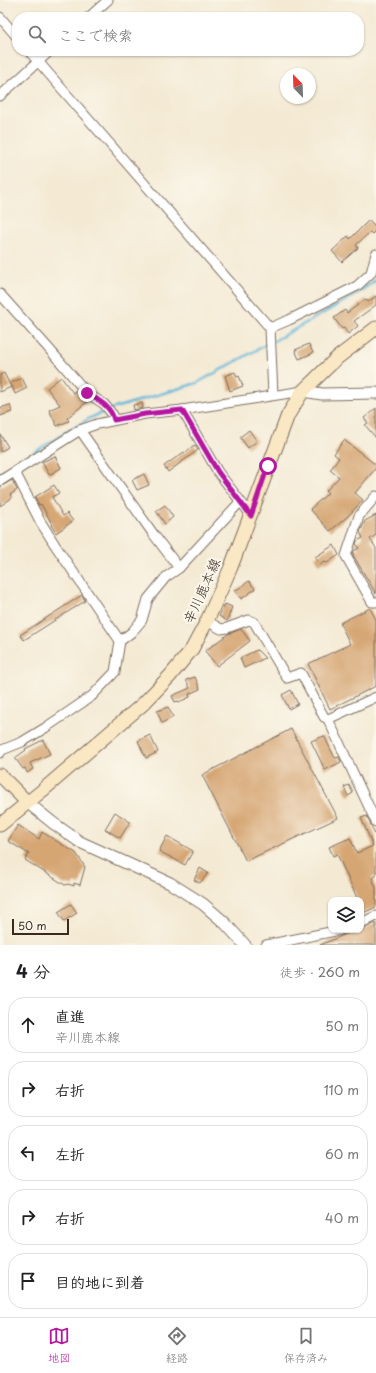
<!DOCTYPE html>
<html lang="ja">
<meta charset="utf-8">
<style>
body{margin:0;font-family:"Playpen Sans","Klee One",sans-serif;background:#f6f6f6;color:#202124}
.controls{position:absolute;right:12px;bottom:12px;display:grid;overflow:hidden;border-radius:8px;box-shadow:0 1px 3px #0004}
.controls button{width:36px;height:36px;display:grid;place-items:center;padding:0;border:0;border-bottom:1px solid #e0e0e0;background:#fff;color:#202124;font:20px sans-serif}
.compass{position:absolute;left:280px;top:68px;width:36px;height:36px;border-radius:50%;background:#fff;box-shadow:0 1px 3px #0004;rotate:337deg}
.scale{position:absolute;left:12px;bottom:10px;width:57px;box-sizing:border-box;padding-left:4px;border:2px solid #3b2a1e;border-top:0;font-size:11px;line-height:14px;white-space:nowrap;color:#3b2a1e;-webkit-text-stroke:3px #fbf7ec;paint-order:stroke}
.stop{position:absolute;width:12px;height:12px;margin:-9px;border:3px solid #b5179e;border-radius:50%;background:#fff}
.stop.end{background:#b5179e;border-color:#fff;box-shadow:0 1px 4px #0008}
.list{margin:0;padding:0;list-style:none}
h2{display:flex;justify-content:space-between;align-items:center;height:52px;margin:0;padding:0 16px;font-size:17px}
h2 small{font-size:13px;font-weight:400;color:#757577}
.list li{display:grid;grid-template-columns:26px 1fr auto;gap:12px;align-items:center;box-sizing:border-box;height:56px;margin:0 8px 8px;padding:0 8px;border:1px solid #e0e0e0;border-radius:16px}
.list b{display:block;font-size:15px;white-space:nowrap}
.list p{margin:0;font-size:13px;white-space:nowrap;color:#757577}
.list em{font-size:13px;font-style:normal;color:#757577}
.icon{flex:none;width:22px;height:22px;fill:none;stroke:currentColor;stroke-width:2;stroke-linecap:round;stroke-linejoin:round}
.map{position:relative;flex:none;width:376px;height:945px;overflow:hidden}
.search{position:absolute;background:#fff;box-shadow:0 1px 3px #0004;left:12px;right:12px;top:12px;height:44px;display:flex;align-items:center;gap:10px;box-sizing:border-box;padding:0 14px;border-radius:16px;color:#757577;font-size:15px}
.sheet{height:372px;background:#fff}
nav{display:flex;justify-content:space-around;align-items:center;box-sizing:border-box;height:56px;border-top:1px solid #e0e0e0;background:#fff;font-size:11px;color:#757577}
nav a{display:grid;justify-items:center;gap:2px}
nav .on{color:#b5179e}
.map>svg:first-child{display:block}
</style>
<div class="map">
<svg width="376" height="945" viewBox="0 0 376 945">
<rect width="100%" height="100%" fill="#fbf7ec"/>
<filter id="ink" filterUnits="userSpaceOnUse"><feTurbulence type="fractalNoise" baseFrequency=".025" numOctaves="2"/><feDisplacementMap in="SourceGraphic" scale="8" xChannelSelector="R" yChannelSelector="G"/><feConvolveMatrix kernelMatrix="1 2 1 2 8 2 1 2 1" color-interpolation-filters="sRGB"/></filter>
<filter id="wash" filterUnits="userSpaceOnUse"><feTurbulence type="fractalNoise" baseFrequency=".012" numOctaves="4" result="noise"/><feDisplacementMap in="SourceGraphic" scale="16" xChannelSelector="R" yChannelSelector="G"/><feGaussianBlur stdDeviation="0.9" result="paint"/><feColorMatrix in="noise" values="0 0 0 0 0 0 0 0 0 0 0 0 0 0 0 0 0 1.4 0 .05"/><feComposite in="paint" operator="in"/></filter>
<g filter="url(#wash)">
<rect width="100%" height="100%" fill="#f4ead4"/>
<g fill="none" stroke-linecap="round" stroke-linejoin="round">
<g stroke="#5ab5d7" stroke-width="2.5">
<path d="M274,341L350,298L376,280"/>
<path d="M0,473L88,419L108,410L197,383L269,343"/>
</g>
</g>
<g id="blocks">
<g fill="#d5a572">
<path d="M369,220L376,227V230L372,234L370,232L356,245L358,248L342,262L332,251L348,236L350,239Z"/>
<path d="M376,296V305L354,321L358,326L348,334L344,328L342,329L334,318L345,310L347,313L366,299L368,302Z"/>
<path d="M309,344L313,353L299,359L295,350Z"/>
<path d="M235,372L237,377L239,376L243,386L230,391L225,376Z"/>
<path d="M4,373L11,387L0,392V375Z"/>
<path d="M61,377L73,393L76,390L88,401L67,418L69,421L57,426L49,410L60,405L47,388Z"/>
<path d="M22,378L27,388L15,394L11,383Z"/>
<path d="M142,403L143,408L134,410L133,405Z"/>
<path d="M10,405L12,412L0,416V408Z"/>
<path d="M376,408V438L365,425L368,423L364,418Z"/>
<path d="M249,430L257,441L248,448L240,437Z"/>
<path d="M0,434L8,447L0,452Z"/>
<path d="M344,440L376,465V468L355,493L363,500L347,517L330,531L310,509L328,493L326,491L339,477L330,470L339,458L334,454Z"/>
<path d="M194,445L198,450L168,472L164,466L184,452L185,453Z"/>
<path d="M55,456L61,468L49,475L42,462Z"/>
<path d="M144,474L149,485L137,490L132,480Z"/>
<path d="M12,480L17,490L10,495L12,498L0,506V487Z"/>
<path d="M54,485L59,493L52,497L63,516L67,513L73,521L56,533L51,525L52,524L41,504L39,505L35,497Z"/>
<path d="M165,505L173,517L165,524L156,511Z"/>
<path d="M376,515V535L370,539L376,548V594L353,555L354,551L359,548L356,544L357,541L363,538L360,532L365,521Z"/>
<path d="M334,545L339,555L327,563L324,562L320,565L315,557Z"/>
<path d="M249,581L255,589L241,599L235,591Z"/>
<path d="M82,595L85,601L24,640L20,635Z"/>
<path d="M225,604L232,607L227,621L219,616Z"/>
<path d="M370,608L376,620V686L330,709L308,664L350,644L340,623Z"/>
<path d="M241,629L250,641L217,666L205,651L228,634Z"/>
<path d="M257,650L265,658L244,668L240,658Z"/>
<path d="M195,677L200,689L189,694L190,697L179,702L178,701L175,702L172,696L190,688L186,680Z"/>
<path d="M291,690L298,704L289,709L282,695Z"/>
<path d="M168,707L173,717L162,723L157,711Z"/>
<path d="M291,729L338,818L246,861L202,775Z"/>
<path d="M150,735L158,752L146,758L138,741Z"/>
<path d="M324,736L335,758L339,757L341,762L325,770L311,741Z"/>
<path d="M43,740L50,754L30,763L33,769L27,773L25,768L23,769L15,758L26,750L25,749Z"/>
<path d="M349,785L353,793L348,796L344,787Z"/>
<path d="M115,812L130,822L120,838L105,829Z"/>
<path d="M367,816L376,837V876L372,878L376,888V907L361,914V900H358L337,854L333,856L329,847L350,838L357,853L373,846L361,818Z"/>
<path d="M18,825L39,839L42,832L76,853L85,867L80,885L74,883V886L68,884L65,885L25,860L29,854L8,841Z"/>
<path d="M167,836L193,851L185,865L159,851Z"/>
<path d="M200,868L208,873L200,883L194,880Z"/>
<path d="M71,904L77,913L64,921L58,912Z"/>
<path d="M376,923V945H320L356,930H361Z"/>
</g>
</g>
</g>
<g filter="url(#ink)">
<use href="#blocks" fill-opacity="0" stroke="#7c6d5e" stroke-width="1"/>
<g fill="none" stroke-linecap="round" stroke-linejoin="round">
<defs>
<g id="minor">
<path d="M0,17L17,37"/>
<path d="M89,17L108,0"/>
<path d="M29,51L270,328L273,395"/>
<path d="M0,96L50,51"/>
<path d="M0,294L50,350L87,393L104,404L113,415L114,420"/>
<path d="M270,328L289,320L357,286L371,273L376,254"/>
<path d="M182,410L218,472L251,515"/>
<path d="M80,430L154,535L179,568"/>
<path d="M15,472L40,521L55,545L120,641"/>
<path d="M0,481L80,430L97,424L145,414L182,410L303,391"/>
<path d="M376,496L359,516L346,556L372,602H376"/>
<path d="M207,621L221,629L227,628L249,620L254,622L287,678L301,673L324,717L328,719L376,822"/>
<path d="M328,719L376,697"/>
<path d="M0,753L2,750L22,742L45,728L92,696L115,672L120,641L132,632L142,620L148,599L166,577L179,568L240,502"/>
<path d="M361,923L376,916"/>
<path d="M266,945L340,930"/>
</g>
<g id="tertiary">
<path d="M303,391L322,394L376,393"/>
<path d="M27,802L53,823L80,842L170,883L203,904L225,923L245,945"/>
</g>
<g id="secondary">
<path d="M0,775L27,802"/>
<path d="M0,825L43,790L143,704L170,676L192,649L207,621L231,567L288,415L303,391L337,358L376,328"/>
</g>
</defs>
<use href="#minor" stroke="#7c6d5e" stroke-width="11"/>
<use href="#tertiary" stroke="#7c6d5e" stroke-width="13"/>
<use href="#secondary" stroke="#7c6d5e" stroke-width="15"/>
<use href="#minor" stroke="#fff" stroke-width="9"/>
<use href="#tertiary" stroke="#fff" stroke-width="11"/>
<use href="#secondary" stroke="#fae7c3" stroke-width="13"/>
</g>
</g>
<g fill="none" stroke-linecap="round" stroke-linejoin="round" filter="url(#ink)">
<path stroke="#b5179e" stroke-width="5" d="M87,393C98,400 111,406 114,420L145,414L182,410L218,472L251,516L268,466"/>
</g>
<g text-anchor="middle" stroke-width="4" stroke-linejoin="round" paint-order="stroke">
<g font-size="14" fill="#3b2a1e" stroke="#fbf7ec">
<text transform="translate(202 591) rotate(-66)" y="5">辛川鹿本線</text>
</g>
</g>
</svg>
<div class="controls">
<button><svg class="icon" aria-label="layers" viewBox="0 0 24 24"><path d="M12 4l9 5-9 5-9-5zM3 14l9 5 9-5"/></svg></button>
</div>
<svg class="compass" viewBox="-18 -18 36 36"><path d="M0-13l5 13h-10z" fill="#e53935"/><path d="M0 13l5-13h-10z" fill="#757577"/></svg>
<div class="scale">50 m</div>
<div class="stop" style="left:268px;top:466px"></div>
<div class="stop end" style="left:87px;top:393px"></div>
<div class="search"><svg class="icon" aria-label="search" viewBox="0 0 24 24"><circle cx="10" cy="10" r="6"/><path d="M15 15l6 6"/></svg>ここで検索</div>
</div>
<section class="sheet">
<h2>4 分<small>徒歩 · 260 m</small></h2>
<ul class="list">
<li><svg class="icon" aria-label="ahead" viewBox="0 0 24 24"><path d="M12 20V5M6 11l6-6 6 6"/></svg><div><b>直進</b><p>辛川鹿本線</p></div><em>50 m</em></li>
<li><svg class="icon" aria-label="right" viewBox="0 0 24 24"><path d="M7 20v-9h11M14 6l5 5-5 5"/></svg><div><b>右折</b></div><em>110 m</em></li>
<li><svg class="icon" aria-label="left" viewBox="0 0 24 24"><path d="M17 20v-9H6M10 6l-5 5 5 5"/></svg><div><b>左折</b></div><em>60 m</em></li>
<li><svg class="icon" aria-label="right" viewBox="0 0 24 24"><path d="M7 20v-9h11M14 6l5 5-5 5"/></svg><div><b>右折</b></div><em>40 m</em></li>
<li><svg class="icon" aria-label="arrive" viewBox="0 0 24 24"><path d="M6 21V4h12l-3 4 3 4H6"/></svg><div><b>目的地に到着</b></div></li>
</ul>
</section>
<nav>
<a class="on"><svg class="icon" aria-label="map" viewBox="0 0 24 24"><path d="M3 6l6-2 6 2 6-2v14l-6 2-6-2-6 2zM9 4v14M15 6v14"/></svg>地図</a>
<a><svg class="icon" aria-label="directions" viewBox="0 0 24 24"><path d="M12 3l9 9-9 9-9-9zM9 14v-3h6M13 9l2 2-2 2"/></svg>経路</a>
<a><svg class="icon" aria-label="saved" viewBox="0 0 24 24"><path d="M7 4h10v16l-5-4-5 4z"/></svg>保存済み</a>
</nav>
